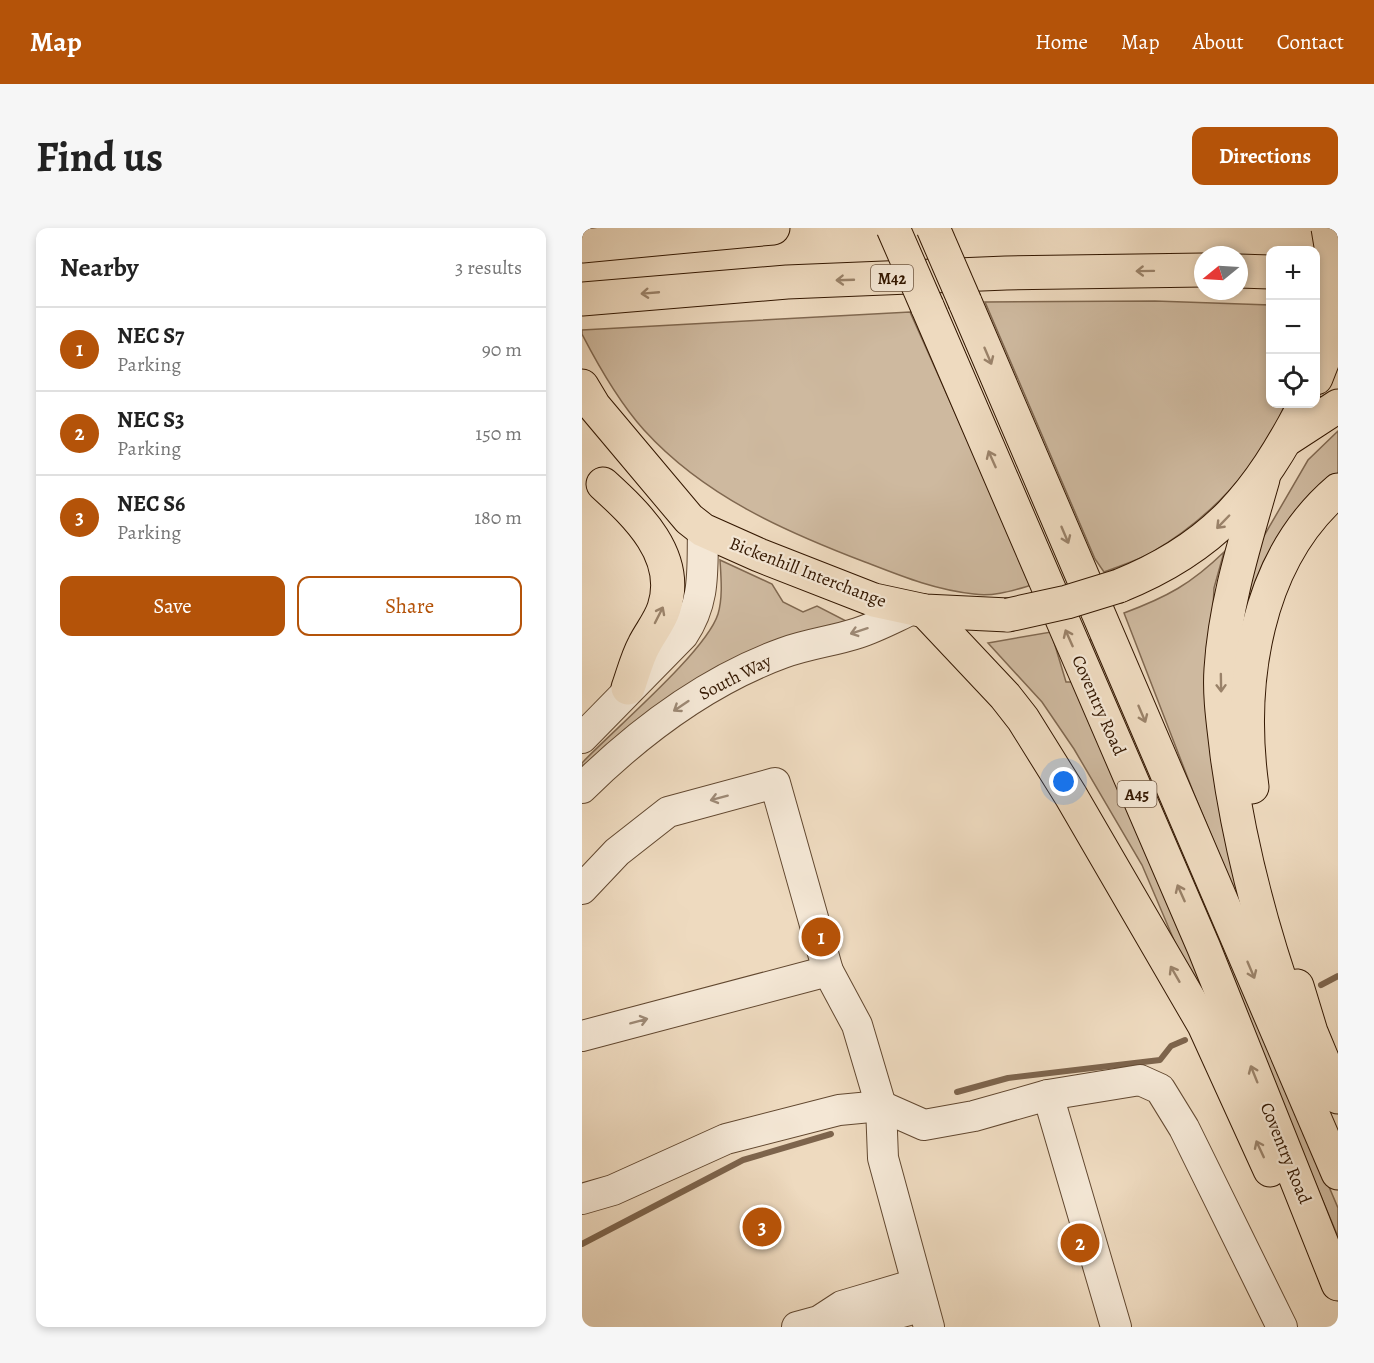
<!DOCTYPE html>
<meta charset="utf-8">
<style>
body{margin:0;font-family:Alegreya,serif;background:#f6f6f6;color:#222}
.controls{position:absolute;right:18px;top:18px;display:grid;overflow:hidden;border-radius:12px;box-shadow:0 3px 9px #0003}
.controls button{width:54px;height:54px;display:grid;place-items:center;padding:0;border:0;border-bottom:2px solid #e0e0e0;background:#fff;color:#222;font:30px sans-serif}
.compass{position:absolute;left:612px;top:18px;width:54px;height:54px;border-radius:50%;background:#fff;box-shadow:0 3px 9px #0003;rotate:252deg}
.you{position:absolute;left:482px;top:554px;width:21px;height:21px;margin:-15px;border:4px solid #fff;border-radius:50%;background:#1a73e8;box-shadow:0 0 0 9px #1a73e833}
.badge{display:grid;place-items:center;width:39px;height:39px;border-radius:50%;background:#b45309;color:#fff;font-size:20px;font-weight:700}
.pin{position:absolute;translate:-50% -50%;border:3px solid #fff;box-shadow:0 2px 6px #0006}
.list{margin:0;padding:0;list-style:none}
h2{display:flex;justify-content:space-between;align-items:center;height:78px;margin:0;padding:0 24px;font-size:26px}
h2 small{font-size:20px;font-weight:400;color:#767676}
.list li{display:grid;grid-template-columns:39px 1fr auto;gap:18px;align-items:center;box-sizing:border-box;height:84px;padding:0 24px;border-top:2px solid #e0e0e0}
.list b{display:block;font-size:22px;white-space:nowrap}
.list p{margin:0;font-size:20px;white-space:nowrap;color:#767676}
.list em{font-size:20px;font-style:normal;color:#767676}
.actions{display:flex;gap:12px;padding:18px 24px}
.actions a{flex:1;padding:14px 0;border:2px solid #b45309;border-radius:12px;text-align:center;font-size:21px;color:#b45309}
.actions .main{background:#b45309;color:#fff}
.icon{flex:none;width:33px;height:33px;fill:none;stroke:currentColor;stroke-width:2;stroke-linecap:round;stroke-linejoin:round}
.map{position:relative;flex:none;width:756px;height:1099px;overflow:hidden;border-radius:12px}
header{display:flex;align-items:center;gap:36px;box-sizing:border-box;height:84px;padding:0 30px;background:#b45309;color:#fff}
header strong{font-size:28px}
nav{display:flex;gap:33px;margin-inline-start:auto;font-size:21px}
.intro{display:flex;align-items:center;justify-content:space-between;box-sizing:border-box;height:144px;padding:0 36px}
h1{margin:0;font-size:42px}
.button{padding:15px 27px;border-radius:12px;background:#b45309;color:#fff;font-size:21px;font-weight:700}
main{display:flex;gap:36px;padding:0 36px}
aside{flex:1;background:#fff;border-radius:12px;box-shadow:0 3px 9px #0003}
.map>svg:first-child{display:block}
</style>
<header>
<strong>Map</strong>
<nav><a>Home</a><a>Map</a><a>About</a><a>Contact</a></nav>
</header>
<div class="intro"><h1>Find us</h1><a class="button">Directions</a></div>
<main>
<aside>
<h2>Nearby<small>3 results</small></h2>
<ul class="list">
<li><span class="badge">1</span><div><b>NEC S7</b><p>Parking</p></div><em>90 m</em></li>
<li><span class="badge">2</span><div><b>NEC S3</b><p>Parking</p></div><em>150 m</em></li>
<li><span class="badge">3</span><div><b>NEC S6</b><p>Parking</p></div><em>180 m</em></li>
</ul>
<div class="actions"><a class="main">Save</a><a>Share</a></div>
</aside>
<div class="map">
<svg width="756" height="1099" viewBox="0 0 756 1099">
<rect width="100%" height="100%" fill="#eedabf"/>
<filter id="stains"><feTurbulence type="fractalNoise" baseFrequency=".00333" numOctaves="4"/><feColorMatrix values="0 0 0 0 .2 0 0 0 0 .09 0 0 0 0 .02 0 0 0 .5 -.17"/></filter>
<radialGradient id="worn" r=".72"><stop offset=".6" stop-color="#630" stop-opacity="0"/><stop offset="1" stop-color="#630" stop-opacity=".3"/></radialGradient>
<g fill="#ceb99f" stroke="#806850" stroke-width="1.5">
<path d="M573,73L688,77V176H703C679,238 627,291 569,325C555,333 537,338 522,344L513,331L403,74Z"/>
<path d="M328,84L450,357C432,362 412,369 392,366C353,362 319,348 283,334C202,303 122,268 62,202C37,174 17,139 0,106V102Z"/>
<path d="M756,203V249L657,405L679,313L726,232Z"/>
<path d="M642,324L632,360L629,420L697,770L612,566L542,385C585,369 609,356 642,324Z"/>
<path d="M138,332L190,356L201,374L221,384L235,378L268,395L0,545V535C31,502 124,424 136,386C141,369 139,349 138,332Z"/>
<path d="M469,404L484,454H494L648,807L603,738L560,637L492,521L460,474L406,415Z"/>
<path d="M514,410L756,980V1009L505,413Z"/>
</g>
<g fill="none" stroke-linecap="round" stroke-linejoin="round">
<g stroke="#7d644c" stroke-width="6">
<path d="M739,757L756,748"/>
<path d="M375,864L426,850L578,832L589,818L603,812"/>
<path d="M0,1016L161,932L249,906"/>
</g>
<defs>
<g id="minor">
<path d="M0,510L101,407C124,373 120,342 121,302"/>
<path d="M0,560C57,504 124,453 201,425C225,416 252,413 276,405C295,399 313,389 331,381"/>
<path d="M0,661L35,624L86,584L193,555L246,743L275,797L299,878L301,930L347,1099"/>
<path d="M0,808L246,743"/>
<path d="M466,867L534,1099"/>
<path d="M0,971L31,962L144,911L257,882L299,878L342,897L392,888L466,867L558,852L578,861L602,900L700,1099"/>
<path d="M237,1093L267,1099L341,1078"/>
<path d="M215,1099L237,1093L260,1078L334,1056"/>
</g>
<g id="highway">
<path d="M0,18L191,0"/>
<path d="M657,43L688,44"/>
<path d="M0,71L205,54L424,45L621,42"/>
<path d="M383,74L756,945"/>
<path d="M345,78L622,720L756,1056"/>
<path d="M734,150L741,132L746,100"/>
<path d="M0,158L12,178L107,291L121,302L177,327L292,372L343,383L426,387"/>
<path d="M707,210L756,178"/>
<path d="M681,251C663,314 643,376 639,441C637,470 642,499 645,527C657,616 680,703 710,787"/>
<path d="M21,256C55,287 99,328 82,380C78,393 68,405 62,417C55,430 51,446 46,460"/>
<path d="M537,358C634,319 676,266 723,176"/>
<path d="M343,383L423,468L441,491L489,568L622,797L688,942"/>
<path d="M670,559C656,456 673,333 756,262"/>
<path d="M715,758L729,804L756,869"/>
</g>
</defs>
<use href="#minor" stroke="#624830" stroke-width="32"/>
<use href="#highway" stroke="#331700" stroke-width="35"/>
<use href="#minor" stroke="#f4e7d5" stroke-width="30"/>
<use href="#highway" stroke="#eedabf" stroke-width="33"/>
<defs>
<g id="highway-bridge">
<path d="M311,0L345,78"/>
<path d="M351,0L383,74"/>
<path d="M746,0L749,18L746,100"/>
<path d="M426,387L485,374L537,358"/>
</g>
</defs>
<use href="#highway-bridge" stroke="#331700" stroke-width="35" stroke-linecap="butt"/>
<use href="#highway-bridge" stroke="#eedabf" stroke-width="33"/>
</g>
<defs><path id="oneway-shaft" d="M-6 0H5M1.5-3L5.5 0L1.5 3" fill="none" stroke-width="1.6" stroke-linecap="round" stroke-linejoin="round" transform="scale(1.5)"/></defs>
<g stroke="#9a8269">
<use href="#oneway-shaft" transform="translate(563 43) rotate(179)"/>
<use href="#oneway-shaft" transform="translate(263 52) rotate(178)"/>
<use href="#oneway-shaft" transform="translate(68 65) rotate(175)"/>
<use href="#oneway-shaft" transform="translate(406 128) rotate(67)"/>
<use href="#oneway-shaft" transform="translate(410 231) rotate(-114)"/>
<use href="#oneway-shaft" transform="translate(641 294) rotate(134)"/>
<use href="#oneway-shaft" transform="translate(483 307) rotate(67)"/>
<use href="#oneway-shaft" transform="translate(77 387) rotate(-63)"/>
<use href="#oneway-shaft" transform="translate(487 410) rotate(-114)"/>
<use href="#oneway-shaft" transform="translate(639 455) rotate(89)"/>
<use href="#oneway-shaft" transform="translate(560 486) rotate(67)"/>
<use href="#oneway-shaft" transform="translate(599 665) rotate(-114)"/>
<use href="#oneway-shaft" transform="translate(669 742) rotate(67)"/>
<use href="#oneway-shaft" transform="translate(593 746) rotate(-120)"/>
<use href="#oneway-shaft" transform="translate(672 846) rotate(-112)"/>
<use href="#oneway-shaft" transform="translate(678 921) rotate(-115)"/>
</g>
<g stroke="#9d8975">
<use href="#oneway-shaft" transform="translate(277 403) rotate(162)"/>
<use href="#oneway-shaft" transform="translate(99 478) rotate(146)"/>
<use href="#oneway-shaft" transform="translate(137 570) rotate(165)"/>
<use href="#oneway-shaft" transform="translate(57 793) rotate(-15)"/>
</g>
<g text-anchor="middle" stroke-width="4.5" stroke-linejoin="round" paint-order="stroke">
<g fill="#f4e7d5" stroke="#6d5540" stroke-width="1.5">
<rect x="289" y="37" width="42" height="26" rx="4.5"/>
<rect x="535.5" y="553" width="39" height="26" rx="4.5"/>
</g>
<g font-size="16" font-weight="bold" fill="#331700">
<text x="310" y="56">M42</text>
<text x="555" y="572">A45</text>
</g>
<g font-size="18" fill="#331700" stroke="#f4e7d5">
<text transform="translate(226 344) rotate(21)" y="6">Bickenhill Interchange</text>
<text transform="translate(153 449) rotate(-27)" y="6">South Way</text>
<text transform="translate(517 477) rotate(66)" y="6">Coventry Road</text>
<text transform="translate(704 925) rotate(68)" y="6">Coventry Road</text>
</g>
</g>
<rect width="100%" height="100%" filter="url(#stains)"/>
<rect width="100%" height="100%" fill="url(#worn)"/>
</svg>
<div class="controls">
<button>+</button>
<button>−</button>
<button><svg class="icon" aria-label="locate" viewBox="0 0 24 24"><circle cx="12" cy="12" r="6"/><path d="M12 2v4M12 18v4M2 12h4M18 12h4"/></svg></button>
</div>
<svg class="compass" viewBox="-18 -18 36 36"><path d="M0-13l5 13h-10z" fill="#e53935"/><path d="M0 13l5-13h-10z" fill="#767676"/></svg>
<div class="you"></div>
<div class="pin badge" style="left:239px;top:709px">1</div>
<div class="pin badge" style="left:498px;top:1015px">2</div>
<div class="pin badge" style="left:180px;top:999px">3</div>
</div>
</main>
